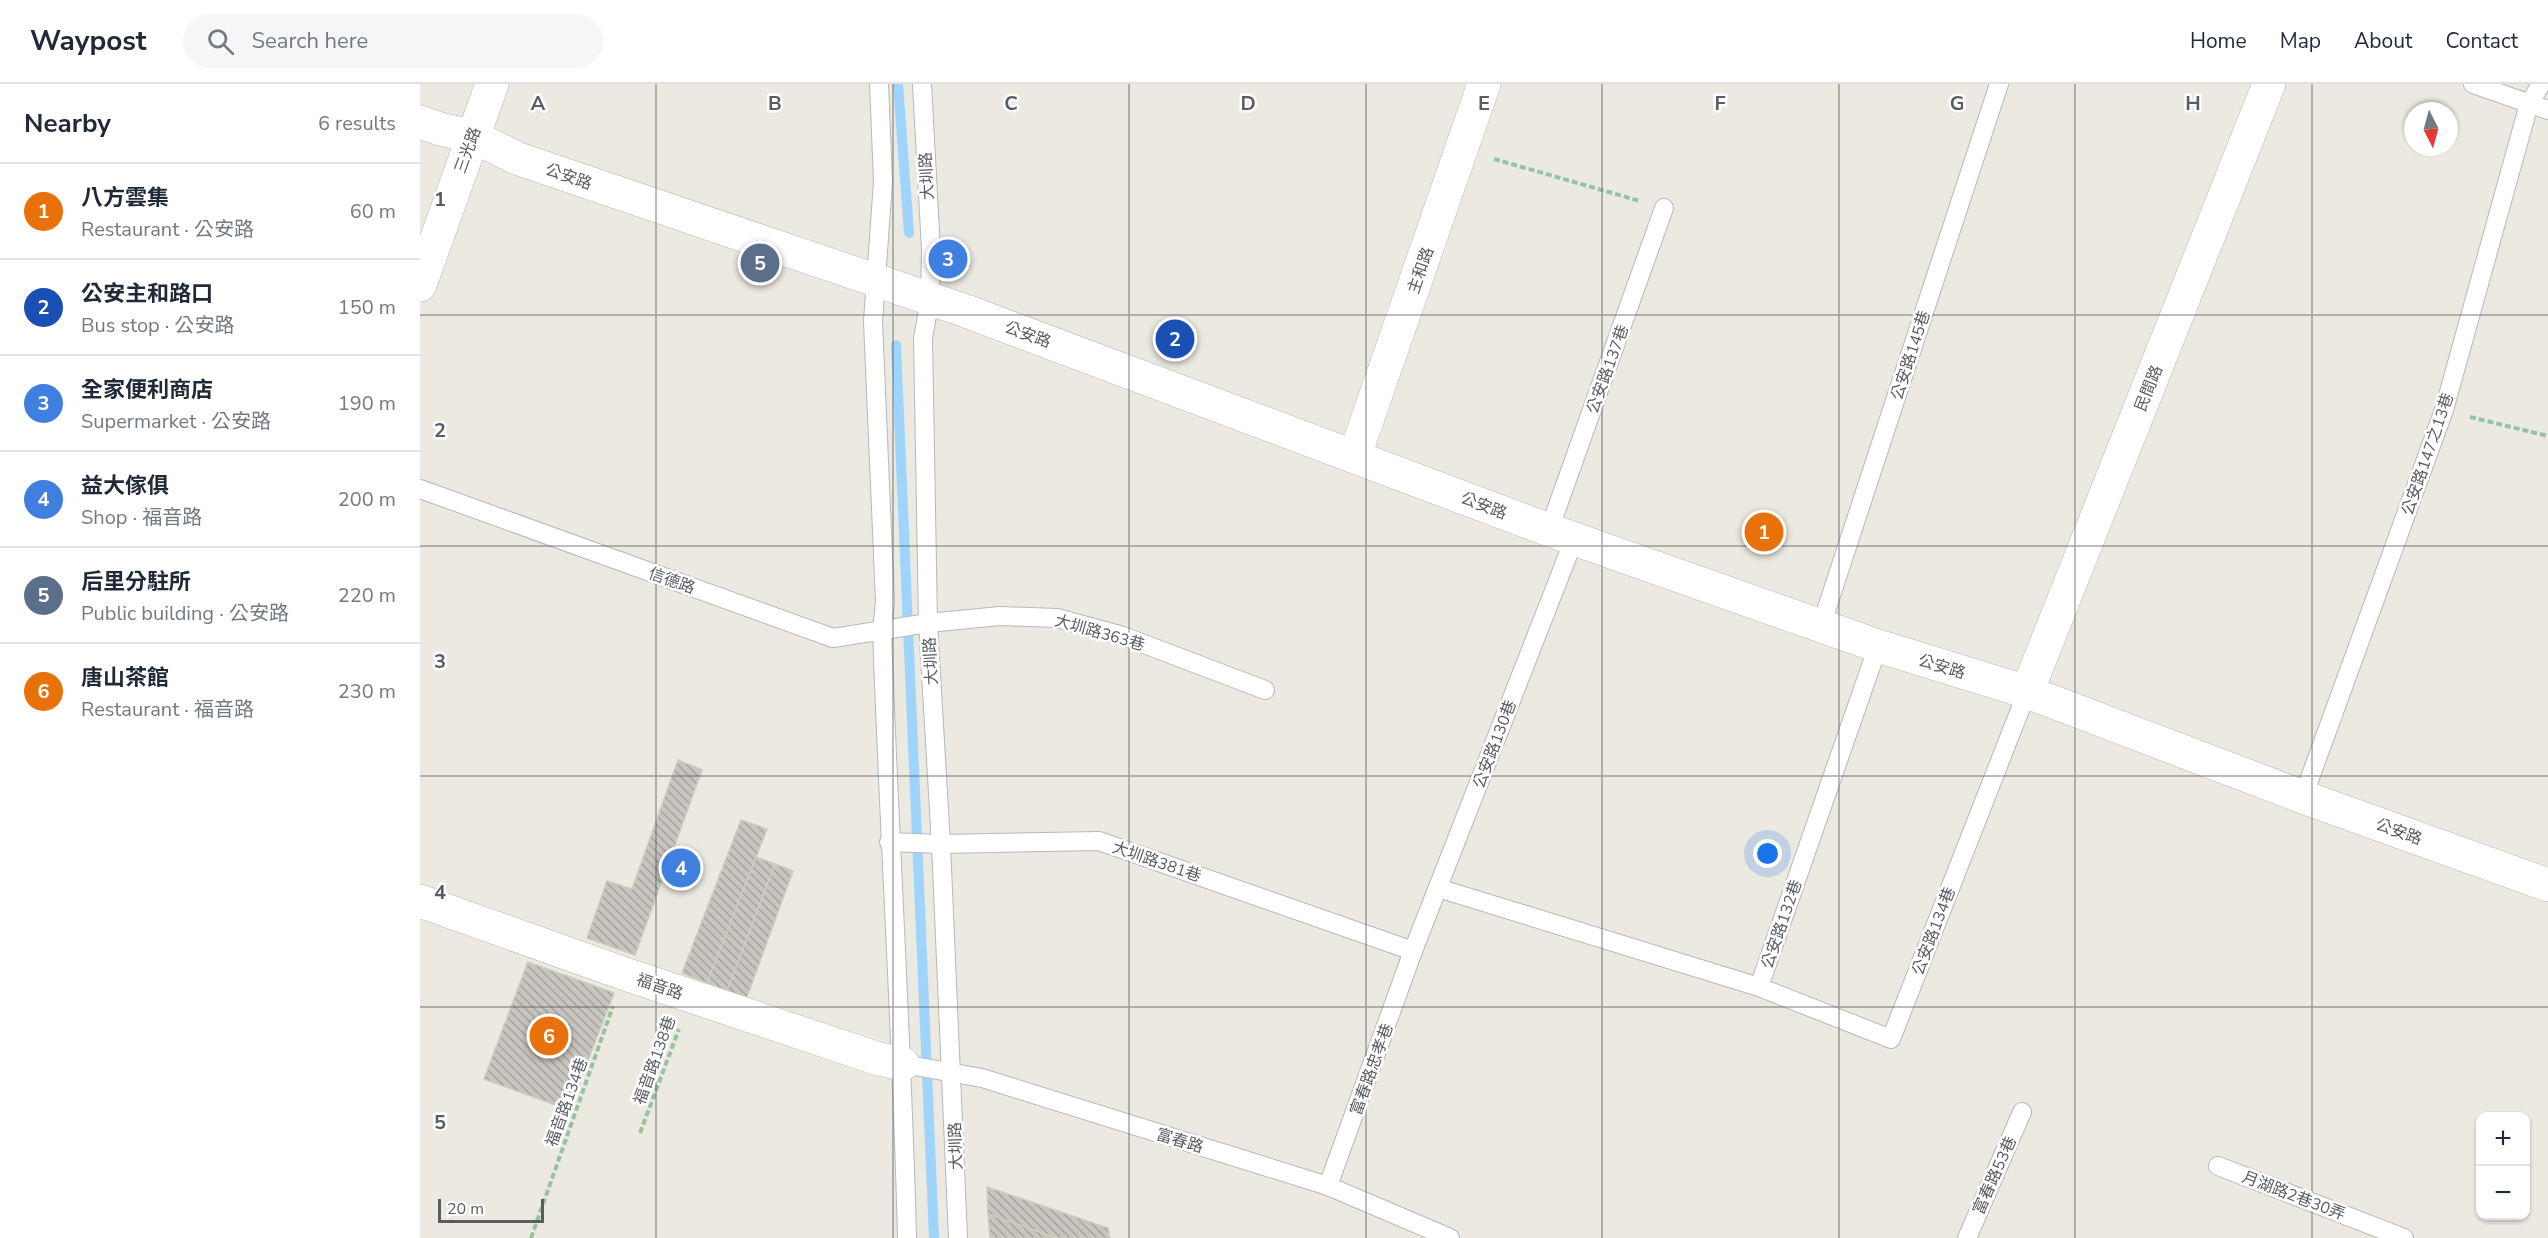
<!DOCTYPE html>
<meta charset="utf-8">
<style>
body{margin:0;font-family:"Nunito Sans","Noto Sans TC",sans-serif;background:#f6f6f7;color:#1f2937}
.controls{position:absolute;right:18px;bottom:18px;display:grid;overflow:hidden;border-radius:12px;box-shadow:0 2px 4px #0004}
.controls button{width:54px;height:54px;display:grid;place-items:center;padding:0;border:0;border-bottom:2px solid #e0e1e3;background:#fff;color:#1f2937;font:30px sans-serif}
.compass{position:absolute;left:1984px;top:18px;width:54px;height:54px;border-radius:50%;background:#fff;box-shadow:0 2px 4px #0004;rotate:174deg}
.scale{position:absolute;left:18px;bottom:15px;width:106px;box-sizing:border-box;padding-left:6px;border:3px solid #595c61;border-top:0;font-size:16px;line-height:21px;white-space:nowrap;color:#595c61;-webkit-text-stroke:4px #fff;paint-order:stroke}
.you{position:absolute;left:1348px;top:770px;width:21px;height:21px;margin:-15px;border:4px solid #fff;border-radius:50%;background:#1a73e8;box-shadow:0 0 0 9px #1a73e833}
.badge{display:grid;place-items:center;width:39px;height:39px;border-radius:50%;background:#1a73e8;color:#fff;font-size:20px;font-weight:700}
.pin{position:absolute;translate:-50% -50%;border:3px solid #fff;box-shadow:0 2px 6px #0006}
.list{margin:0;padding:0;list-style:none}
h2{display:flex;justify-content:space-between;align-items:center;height:78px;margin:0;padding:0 24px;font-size:26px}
h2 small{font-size:20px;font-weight:400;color:#747a83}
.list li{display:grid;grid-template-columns:39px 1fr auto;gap:18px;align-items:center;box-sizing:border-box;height:96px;padding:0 24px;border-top:2px solid #e0e1e3}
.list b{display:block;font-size:22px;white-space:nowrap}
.list p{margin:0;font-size:20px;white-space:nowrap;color:#747a83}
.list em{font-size:20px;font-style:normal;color:#747a83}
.icon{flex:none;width:33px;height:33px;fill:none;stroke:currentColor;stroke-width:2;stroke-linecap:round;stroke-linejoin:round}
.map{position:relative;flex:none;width:2128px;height:1154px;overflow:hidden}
header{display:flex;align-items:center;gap:36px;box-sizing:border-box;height:84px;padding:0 30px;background:#fff;border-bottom:2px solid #e0e1e3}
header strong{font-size:28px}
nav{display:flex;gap:33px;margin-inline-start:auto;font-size:21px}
.search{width:420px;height:54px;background:#f6f6f7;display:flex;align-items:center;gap:15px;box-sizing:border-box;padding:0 21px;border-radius:33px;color:#747a83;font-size:22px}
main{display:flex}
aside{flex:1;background:#fff}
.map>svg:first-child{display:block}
</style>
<header>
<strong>Waypost</strong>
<div class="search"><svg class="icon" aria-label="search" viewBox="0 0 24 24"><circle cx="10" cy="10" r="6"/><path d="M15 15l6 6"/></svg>Search here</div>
<nav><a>Home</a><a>Map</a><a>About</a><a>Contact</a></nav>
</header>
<main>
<aside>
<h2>Nearby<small>6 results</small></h2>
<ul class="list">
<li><span class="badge" style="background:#e8710a">1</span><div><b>八方雲集</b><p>Restaurant · 公安路</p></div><em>60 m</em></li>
<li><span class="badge" style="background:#1a4fb4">2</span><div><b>公安主和路口</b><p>Bus stop · 公安路</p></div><em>150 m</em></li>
<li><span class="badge" style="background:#3f7fe0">3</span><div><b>全家便利商店</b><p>Supermarket · 公安路</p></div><em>190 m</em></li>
<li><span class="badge" style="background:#3f7fe0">4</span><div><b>益大傢俱</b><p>Shop · 福音路</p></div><em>200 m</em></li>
<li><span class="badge" style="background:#5c6f8a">5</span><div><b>后里分駐所</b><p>Public building · 公安路</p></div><em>220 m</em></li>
<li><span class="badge" style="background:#e8710a">6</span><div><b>唐山茶館</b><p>Restaurant · 福音路</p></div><em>230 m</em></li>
</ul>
</aside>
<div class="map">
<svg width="2128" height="1154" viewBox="0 0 2128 1154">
<defs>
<pattern id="building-back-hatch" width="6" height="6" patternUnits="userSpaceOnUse" patternTransform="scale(1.5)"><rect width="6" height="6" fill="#c8c5bf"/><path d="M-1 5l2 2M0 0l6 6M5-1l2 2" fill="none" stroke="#a5a39f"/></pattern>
</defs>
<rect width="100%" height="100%" fill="#ebe9e0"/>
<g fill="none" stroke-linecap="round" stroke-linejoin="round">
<g stroke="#9fd4fc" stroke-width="10">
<path d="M478,0L489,149"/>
<path d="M476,261L514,1154"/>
</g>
</g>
<g fill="url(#building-back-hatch)" stroke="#d0cabf" stroke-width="1.5">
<path d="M258,676L282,686L215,871L167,854L187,797L212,805Z"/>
<path d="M321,736L347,745L287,899L262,889Z"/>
<path d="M336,773L355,780L307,907L287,899Z"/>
<path d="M355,780L373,787L327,913L307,907Z"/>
<path d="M108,878L194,909L149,1026L64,995Z"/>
<path d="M567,1103L688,1144L690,1154H636L568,1130Z"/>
<path d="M568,1130L636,1154H570Z"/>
</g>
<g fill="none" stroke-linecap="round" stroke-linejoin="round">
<defs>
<g id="service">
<path d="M459,0L463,98L453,237L465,518L462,546C469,749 482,951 487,1154"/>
<path d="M502,0L511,166L510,215L503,254L508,539L521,760L538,1154"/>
<path d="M2053,0L2128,26"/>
<path d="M0,405L413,554L508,539L580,532L637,534L703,552L845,606"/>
<path d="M1129,446L1244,124"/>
<path d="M1401,542L1579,0"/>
<path d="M1883,713L2024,326L2109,20L2121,0"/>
<path d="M469,758L521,760L679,757L993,867"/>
<path d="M1018,804L1339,903L1458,562"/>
<path d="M1339,903L1471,955L1607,608"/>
<path d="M483,980L562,994L908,1102L1030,1154"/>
<path d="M1798,1082L1984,1154"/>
<path d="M908,1102L993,867L1155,453"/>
<path d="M1547,1154L1602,1028"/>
</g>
<g id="minor">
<path d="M0,201L72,0"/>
<path d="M935,371L1064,0"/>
<path d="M1607,608L1849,0"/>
<path d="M0,817L205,890L459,975L483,980"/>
</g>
<path id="secondary" d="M0,38L20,45L52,52L99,75L546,227L1129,446L1458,562L1607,608L1883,713L2128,801"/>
</defs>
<use href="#service" stroke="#b6b8bd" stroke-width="20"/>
<use href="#minor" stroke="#b6b8bd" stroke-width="34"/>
<use href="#secondary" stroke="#b6b9bf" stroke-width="34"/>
<g stroke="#96c3a2" stroke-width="4" stroke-dasharray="6 3" stroke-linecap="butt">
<path d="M1074,75L1220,117"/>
<path d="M2050,333L2128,352"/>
<path d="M220,1049L259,945"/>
<path d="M111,1154L193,922"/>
</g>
<use href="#service" stroke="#fff" stroke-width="18"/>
<use href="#minor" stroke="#fff" stroke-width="33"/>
<use href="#secondary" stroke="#fff" stroke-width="33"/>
</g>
<path fill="none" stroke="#595c61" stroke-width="1.5" stroke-opacity="0.55" d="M236,0V1154M473,0V1154M709,0V1154M946,0V1154M1182,0V1154M1419,0V1154M1655,0V1154M1892,0V1154M0,231H2128M0,462H2128M0,692H2128M0,923H2128"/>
<g text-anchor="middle" stroke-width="5" stroke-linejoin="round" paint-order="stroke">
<g font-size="16" fill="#595c61" stroke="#fff">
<text transform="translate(47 66) rotate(-70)" y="6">三光路</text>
<text transform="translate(149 92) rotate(19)" y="6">公安路</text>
<text transform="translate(506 92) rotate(-93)" y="6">大圳路</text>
<text transform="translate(1000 186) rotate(-71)" y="6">主和路</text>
<text transform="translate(608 250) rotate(20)" y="6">公安路</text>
<text transform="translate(1490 271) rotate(-72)" y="6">公安路145巷</text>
<text transform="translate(1187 285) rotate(-70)" y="6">公安路137巷</text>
<text transform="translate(1728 304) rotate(-68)" y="6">民間路</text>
<text transform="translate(2007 370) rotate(-71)" y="6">公安路147之13巷</text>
<text transform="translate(1064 421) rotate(21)" y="6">公安路</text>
<text transform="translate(252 496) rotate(20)" y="6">信德路</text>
<text transform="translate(680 548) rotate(16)" y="6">大圳路363巷</text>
<text transform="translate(510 577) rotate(-93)" y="6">大圳路</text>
<text transform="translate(1522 582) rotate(17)" y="6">公安路</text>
<text transform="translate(1074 660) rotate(-69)" y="6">公安路130巷</text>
<text transform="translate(1979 747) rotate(20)" y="6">公安路</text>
<text transform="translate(737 777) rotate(19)" y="6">大圳路381巷</text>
<text transform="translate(1361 840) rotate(-71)" y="6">公安路132巷</text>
<text transform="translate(1513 847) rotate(-69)" y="6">公安路134巷</text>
<text transform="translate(240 902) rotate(19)" y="6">福音路</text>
<text transform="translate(234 976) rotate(-70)" y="6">福音路138巷</text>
<text transform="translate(951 985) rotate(-70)" y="6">富春路忠孝巷</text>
<text transform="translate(146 1018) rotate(-70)" y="6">福音路134巷</text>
<text transform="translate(760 1056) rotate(17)" y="6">富春路</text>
<text transform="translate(535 1062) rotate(-92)" y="6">大圳路</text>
<text transform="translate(1574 1091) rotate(-66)" y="6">富春路53巷</text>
<text transform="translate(1874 1111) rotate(21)" y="6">月湖路2巷30弄</text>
</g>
</g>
<g font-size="20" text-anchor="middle" font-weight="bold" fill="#595c61" stroke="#fff" stroke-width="5" stroke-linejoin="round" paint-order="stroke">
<text x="118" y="26">A</text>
<text x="355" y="26">B</text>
<text x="591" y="26">C</text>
<text x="828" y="26">D</text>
<text x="1064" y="26">E</text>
<text x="1300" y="26">F</text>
<text x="1537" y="26">G</text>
<text x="1773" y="26">H</text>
<text x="20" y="122">1</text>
<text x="20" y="353">2</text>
<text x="20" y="584">3</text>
<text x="20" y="815">4</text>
<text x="20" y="1045">5</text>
</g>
</svg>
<div class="controls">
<button>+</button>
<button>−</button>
</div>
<svg class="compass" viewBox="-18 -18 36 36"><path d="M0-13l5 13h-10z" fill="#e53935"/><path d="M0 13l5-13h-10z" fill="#747a83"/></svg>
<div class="scale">20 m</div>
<div class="you"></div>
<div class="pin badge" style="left:1344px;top:448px;background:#e8710a">1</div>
<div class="pin badge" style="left:755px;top:255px;background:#1a4fb4">2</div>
<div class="pin badge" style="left:528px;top:175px;background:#3f7fe0">3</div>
<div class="pin badge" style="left:261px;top:784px;background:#3f7fe0">4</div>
<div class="pin badge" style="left:340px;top:179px;background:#5c6f8a">5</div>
<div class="pin badge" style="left:129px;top:952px;background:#e8710a">6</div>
</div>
</main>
